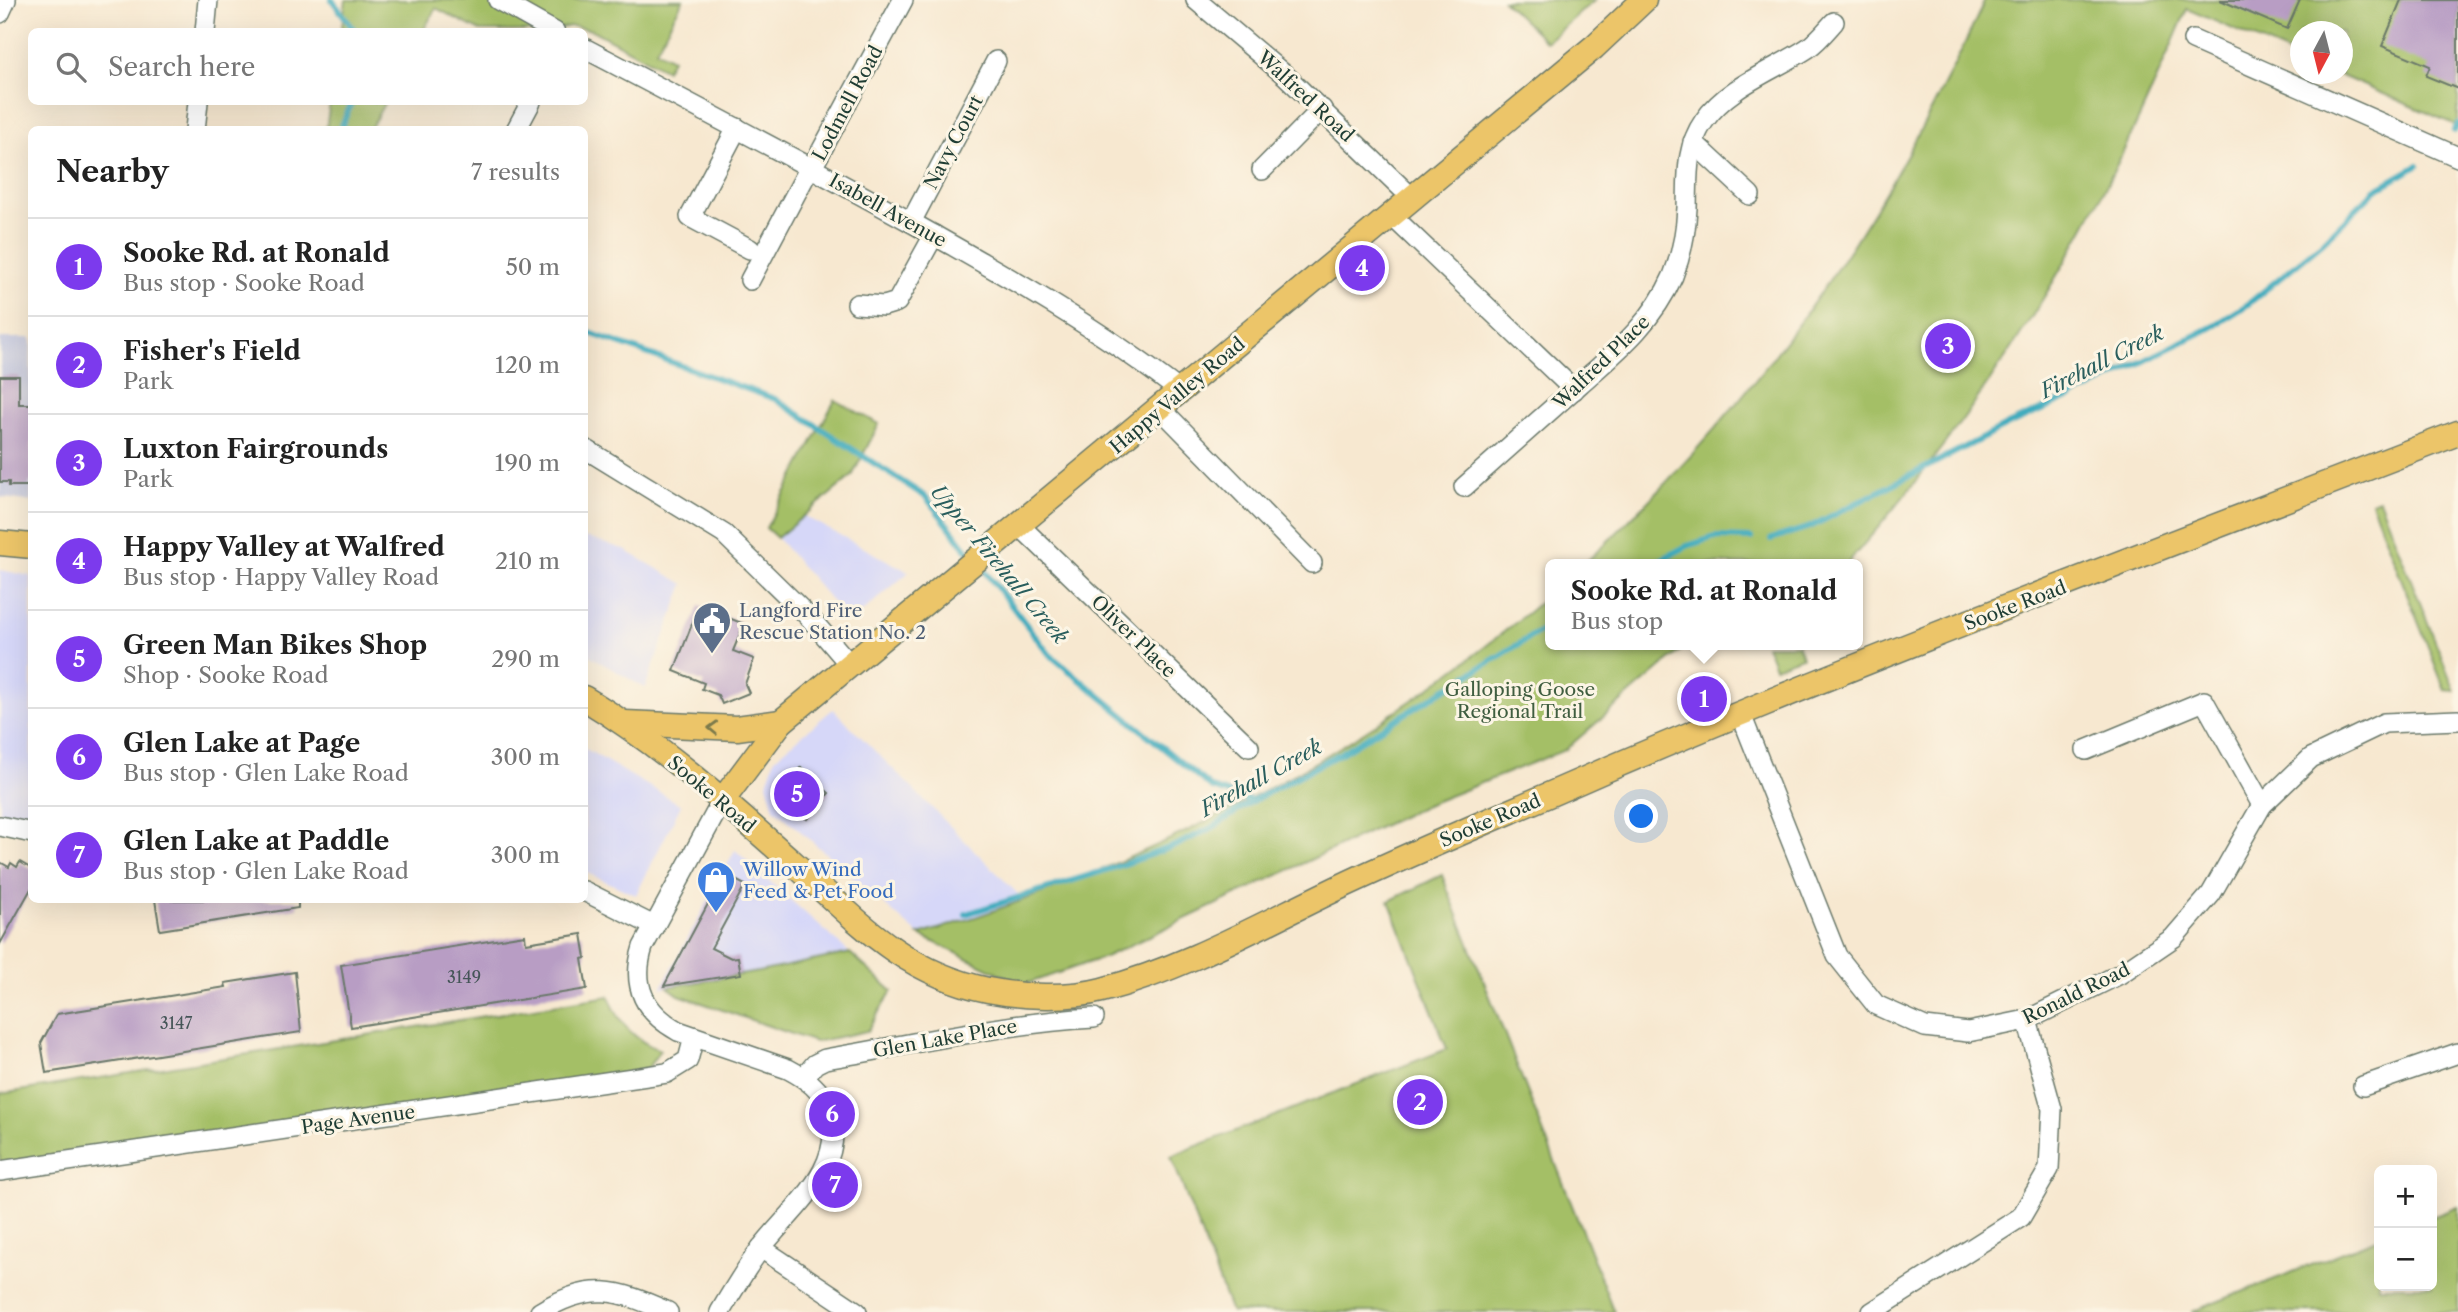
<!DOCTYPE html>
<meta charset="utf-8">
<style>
body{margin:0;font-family:"Libre Caslon Text",serif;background:#f6f6f6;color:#222}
.controls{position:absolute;right:21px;bottom:21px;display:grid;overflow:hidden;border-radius:10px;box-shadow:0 7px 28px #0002}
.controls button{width:63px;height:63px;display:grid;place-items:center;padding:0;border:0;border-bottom:2px solid #e0e0e0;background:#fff;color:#222;font:35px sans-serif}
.compass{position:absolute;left:2290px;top:21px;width:63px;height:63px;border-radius:50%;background:#fff;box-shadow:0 7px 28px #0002;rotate:187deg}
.you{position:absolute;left:1642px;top:817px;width:24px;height:24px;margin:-18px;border:5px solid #fff;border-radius:50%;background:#1a73e8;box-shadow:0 0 0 10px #1a73e833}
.badge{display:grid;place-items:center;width:46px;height:46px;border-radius:50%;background:#7c3aed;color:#fff;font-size:23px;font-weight:700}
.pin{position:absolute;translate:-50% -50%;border:4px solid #fff;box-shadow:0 2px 7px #0006}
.popup{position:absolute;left:1545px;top:559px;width:318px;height:91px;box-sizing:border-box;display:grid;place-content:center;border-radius:10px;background:#fff;filter:drop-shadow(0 2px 5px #0005);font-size:23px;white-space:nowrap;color:#767676}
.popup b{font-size:26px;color:#222}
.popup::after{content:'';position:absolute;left:50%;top:100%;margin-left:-14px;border:14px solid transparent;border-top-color:#fff}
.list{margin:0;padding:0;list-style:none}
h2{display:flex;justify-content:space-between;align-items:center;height:91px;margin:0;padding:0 28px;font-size:30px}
h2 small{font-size:23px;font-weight:400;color:#767676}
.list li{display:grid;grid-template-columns:46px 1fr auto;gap:21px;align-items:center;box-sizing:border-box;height:98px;padding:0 28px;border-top:2px solid #e0e0e0}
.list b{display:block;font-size:26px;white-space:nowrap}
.list p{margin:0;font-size:23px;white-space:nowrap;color:#767676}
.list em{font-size:23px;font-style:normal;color:#767676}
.icon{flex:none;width:38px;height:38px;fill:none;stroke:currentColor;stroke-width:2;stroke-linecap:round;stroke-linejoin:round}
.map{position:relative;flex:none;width:2458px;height:1312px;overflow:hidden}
.search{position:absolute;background:#fff;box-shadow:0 7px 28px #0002;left:28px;top:28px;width:560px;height:77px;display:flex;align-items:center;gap:18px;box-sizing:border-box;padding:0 24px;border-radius:10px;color:#767676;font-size:26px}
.panel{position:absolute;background:#fff;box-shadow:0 7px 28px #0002;left:28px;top:126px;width:560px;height:777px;border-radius:10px}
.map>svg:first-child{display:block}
</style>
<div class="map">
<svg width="2458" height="1312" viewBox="0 0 2458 1312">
<rect width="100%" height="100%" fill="#fcf5e5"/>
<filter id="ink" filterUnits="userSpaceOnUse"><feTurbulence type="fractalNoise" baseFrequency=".0143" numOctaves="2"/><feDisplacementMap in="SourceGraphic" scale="14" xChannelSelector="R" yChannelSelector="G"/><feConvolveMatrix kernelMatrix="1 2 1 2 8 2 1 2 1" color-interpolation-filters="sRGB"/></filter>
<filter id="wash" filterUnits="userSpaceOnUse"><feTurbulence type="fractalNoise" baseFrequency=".00686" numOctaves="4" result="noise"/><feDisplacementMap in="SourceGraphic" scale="28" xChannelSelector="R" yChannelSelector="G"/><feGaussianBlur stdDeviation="1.57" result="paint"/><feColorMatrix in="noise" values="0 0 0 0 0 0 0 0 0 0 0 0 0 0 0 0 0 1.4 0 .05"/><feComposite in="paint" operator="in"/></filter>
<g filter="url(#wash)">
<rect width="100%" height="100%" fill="#f7e8d0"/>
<g fill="#d6d7f8">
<path d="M804,516L909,572L850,622L777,538Z"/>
<path d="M585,537L623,549L684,584L645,688L585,653Z"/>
<path d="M0,570L31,576V821L0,814Z"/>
<path d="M833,709L1025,901L919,935L774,808L767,783L775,758Z"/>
<path d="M584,748L681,805L636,895L585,872Z"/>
<path d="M735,850L850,953L758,972L661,988Z"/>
</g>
<path fill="#bec2dd" d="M0,338H31V502L0,497Z"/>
<g fill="#a4bf66" stroke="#627e4d" stroke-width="2">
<path d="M346,0H683L656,50L672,59L666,70L592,30L572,26L545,31H480L436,8L423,31L341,32Z"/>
<path d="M1503,0H1595L1546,42Z"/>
<path d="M1985,0H2458V126L2337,74H2342V32H2300V58L2187,9C2156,82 2124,155 2085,226C2019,347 1938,460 1847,564H1584C1762,398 1885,221 1985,0Z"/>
<path d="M330,102H385L370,129H326Z"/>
<path d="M835,400L879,424L852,476L777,538L766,528Z"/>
<path d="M2379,499L2455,691L2445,690L2371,502Z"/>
<path d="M1550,594V645H1687L1565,750L1426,805L1105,957L1023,985L919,935C1155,863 1361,755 1550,594Z"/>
<path d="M1766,645H1798L1802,657L1775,667Z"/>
<path d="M1442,875L1614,1312H1231L1171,1156L1447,1049L1389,901Z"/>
<path d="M850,953L892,991L867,1031L815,1042L679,995L668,987L758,972Z"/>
<path d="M609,996C618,1022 635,1041 660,1050L646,1071L0,1175V1094Z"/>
<path d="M2458,1207V1312H2191L2379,1238V1286H2432V1217Z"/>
</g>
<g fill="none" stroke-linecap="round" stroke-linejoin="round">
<g stroke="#3facbe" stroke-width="6">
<path d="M332,0L356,32"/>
<path d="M340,130L352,102"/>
<path d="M2454,131L2458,124"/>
<path d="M584,331L775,399L926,497L972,556"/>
<path d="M1771,539L1810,527L2010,424L2088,389L2212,327L2247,305L2322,243L2375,190L2417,166"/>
<path d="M979,564L1050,655L1212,788L1252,801"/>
<path d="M1653,564L1687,546L1715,537L1751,538"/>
<path d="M966,914L1122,865L1177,845L1215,826L1252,801L1343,752L1550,625"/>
</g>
</g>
<g id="blocks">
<g fill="#b89dc4">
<path d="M2220,0H2300L2287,29Z"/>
<path d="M2401,0H2458V89L2426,76L2430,66L2382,46Z"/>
<path d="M0,376H19V404H32V482H29V486H9V482H0Z"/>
<path d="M699,606L744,624L733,651L754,659L745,684L749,693L722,704L718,695L702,689L704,683L674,671Z"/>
<path d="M801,767L829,793L807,819L779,792Z"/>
<path d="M0,862L9,867L11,863L17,867L20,862L32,869V887L0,944Z"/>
<path d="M724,874L745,885L711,948L731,958L738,957L741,974L664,986Z"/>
<path d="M155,900H298V908L160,930Z"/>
<path d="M582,934L586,958L582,959L587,989L351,1027L341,965L525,935L526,943Z"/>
<path d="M295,972L301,1032L46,1073L41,1043L57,1014L226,987L225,983Z"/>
</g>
</g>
</g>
<g filter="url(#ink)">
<use href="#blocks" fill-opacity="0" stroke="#6b796b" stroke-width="2"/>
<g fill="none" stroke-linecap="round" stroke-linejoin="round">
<defs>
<g id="minor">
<path d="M498,0L555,32"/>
<path d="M1196,0L1286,76L1412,198"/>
<path d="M0,13L6,0"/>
<path d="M205,32L208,0"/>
<path d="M2193,40L2458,157"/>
<path d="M584,48C695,106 807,165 916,225C1007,276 1099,328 1181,392"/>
<path d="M737,128L690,217L750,249"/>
<path d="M195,130L198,102"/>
<path d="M516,130L531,102"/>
<path d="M1693,142L1750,195"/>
<path d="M812,168L903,0"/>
<path d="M1262,170L1322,109"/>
<path d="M1391,215L1574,390"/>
<path d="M911,222L996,61"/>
<path d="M750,280L810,167"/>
<path d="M857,304L884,306L897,302L934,235"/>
<path d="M1161,409L1312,563"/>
<path d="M584,448L724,534L809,617L851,666"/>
<path d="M1464,487C1502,453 1541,419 1580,384C1616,352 1653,322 1673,276C1681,256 1686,230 1687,208C1688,178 1685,148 1704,121C1728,86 1773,71 1808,48C1818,41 1826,31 1834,22"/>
<path d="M1019,525L1249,747"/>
<path d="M1740,712L1837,956L1876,1005L1925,1027L1968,1032L2027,1020L2120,974L2173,938L2211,894L2262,805L2311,758L2384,723L2458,720"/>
<path d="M2086,750L2204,701L2262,805"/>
<path d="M0,826L32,833"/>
<path d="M584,891L654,926"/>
<path d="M804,1077L815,1064L825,1059C915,1044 1003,1023 1094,1018"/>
<path d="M2363,1086L2458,1053"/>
<path d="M0,1171L667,1073L688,1060L694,1037"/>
<path d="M761,1248L857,1312"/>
<path d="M540,1312C590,1281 617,1289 668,1312"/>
<path d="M720,1312C733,1290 746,1268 761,1248C791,1209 849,1166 829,1110C822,1090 807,1079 788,1069L678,1031C644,1012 631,985 643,947L722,801"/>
<path d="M1872,1312L2021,1217L2049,1169L2052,1109L2027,1020"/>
</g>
<g id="major">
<path d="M0,543L32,546"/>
<path d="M584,698C659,743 725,802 790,860C854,917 900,972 988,990C1022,997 1068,999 1102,990C1186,968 1264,923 1342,886C1427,846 1515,810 1601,772C1883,651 2172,544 2458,433"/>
<path d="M625,723L737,728L781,722"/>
<path d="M722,801L781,722L1594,47L1644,0"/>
</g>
</defs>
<use href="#minor" stroke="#6b796b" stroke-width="22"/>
<use href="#major" stroke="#6b796b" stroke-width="27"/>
<use href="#minor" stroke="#fff" stroke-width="19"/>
<use href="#major" stroke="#ecc569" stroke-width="24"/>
</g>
<defs><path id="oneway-chevron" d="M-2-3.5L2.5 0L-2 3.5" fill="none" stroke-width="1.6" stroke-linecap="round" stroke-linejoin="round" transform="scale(1.75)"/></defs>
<use stroke="#7b7a4c" href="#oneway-chevron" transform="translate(713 728) rotate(-178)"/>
</g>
<defs>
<symbol id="civic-pin" viewBox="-11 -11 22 30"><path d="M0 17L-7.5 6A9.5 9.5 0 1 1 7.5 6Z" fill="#5c6f8a" stroke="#fcf5e5"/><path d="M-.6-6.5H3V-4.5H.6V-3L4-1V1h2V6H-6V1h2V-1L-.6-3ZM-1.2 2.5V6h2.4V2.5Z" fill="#fff"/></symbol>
<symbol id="shop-pin" viewBox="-11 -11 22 30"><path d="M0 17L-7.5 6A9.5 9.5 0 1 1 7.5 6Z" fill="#3f7fe0" stroke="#fcf5e5"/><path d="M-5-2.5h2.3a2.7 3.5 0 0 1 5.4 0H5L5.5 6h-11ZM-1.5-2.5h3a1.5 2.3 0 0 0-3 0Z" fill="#fff"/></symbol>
</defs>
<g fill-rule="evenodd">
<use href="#civic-pin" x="690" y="599" width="44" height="60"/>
<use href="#shop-pin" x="694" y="858" width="44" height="60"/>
</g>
<g text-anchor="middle" stroke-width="6" stroke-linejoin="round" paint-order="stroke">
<g font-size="16" fill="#455558">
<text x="464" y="983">3149</text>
<text x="176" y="1029">3147</text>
</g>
<g font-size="19" fill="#1f3d34" stroke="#fcf5e5">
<text transform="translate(1306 96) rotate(43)" y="7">Walfred Road</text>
<text transform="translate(847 103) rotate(-62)" y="7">Lodmell Road</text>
<text transform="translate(953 142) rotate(-62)" y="7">Navy Court</text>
<text transform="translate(888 210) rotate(29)" y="7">Isabell Avenue</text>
<text transform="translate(1601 362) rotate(-44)" y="7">Walfred Place</text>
<text transform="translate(1177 395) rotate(-40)" y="7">Happy Valley Road</text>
<text transform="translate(2015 605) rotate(-21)" y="7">Sooke Road</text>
<text transform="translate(1134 636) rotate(44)" y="7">Oliver Place</text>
<text transform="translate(712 794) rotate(40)" y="7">Sooke Road</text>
<text transform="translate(1490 820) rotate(-23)" y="7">Sooke Road</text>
<text transform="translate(2076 993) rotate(-26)" y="7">Ronald Road</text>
<text transform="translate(945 1038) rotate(-10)" y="7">Glen Lake Place</text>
<text transform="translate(358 1119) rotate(-8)" y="7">Page Avenue</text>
</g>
<g font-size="19" fill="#4e5e75" stroke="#fcf5e5" text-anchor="start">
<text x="739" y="617">Langford Fire<tspan x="739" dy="22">Rescue Station No. 2</tspan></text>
</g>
<g font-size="19" fill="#405e40" stroke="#fcf5e5">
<text x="1520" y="696">Galloping Goose<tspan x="1520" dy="22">Regional Trail</tspan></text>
</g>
<g font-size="19" fill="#366cbe" stroke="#fcf5e5" text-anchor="start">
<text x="743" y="876">Willow Wind<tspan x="743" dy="22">Feed &amp; Pet Food</tspan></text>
</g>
<g font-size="21" font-style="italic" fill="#295e5d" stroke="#fcf5e5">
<text transform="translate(2102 362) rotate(-27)" y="7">Firehall Creek</text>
<text transform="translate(999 564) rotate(50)" y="7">Upper Firehall Creek</text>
<text transform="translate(1261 778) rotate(-29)" y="7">Firehall Creek</text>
</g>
</g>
</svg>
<div class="controls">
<button>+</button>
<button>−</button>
</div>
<svg class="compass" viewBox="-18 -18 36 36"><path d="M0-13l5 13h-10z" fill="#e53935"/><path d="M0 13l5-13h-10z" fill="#767676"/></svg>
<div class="you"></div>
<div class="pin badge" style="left:1704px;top:699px">1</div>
<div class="popup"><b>Sooke Rd. at Ronald</b>Bus stop</div>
<div class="pin badge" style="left:1420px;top:1102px">2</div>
<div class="pin badge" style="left:1948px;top:346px">3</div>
<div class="pin badge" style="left:1362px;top:268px">4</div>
<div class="pin badge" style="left:797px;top:794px">5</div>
<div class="pin badge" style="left:832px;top:1114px">6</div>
<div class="pin badge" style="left:835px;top:1185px">7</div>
<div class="search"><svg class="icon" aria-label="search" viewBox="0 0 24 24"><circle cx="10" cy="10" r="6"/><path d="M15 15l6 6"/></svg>Search here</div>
<section class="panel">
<h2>Nearby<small>7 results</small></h2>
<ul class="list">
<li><span class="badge">1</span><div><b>Sooke Rd. at Ronald</b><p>Bus stop · Sooke Road</p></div><em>50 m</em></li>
<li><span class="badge">2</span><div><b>Fisher's Field</b><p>Park</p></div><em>120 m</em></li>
<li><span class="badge">3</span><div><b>Luxton Fairgrounds</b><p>Park</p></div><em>190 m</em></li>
<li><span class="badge">4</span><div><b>Happy Valley at Walfred</b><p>Bus stop · Happy Valley Road</p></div><em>210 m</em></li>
<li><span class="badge">5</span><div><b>Green Man Bikes Shop</b><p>Shop · Sooke Road</p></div><em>290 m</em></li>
<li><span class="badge">6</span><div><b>Glen Lake at Page</b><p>Bus stop · Glen Lake Road</p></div><em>300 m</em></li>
<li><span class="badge">7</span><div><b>Glen Lake at Paddle</b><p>Bus stop · Glen Lake Road</p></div><em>300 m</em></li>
</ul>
</section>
</div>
